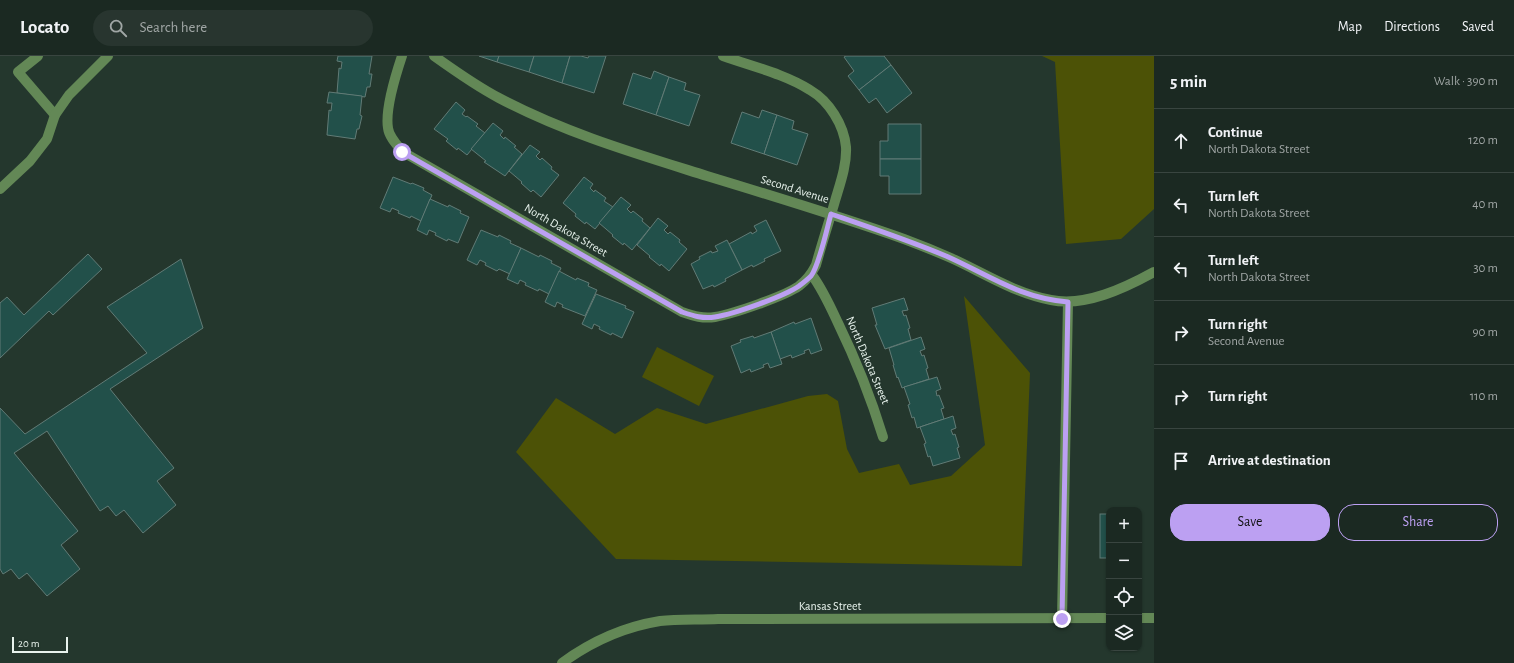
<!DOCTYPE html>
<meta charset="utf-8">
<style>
body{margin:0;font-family:"Alegreya Sans",sans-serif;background:#28352f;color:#f1f3f6}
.controls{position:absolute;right:12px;bottom:12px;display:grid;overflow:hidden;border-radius:8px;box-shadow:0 1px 3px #0004}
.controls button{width:36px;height:36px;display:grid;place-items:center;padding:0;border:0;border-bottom:1px solid #394540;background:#1b2922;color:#f1f3f6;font:20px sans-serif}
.scale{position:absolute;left:12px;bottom:10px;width:56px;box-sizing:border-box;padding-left:4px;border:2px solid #e8f3ed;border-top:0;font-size:11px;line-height:14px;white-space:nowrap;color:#e8f3ed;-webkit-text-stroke:3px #24372d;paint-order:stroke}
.stop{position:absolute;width:12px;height:12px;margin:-9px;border:3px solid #bca0f2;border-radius:50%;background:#fff}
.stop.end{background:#bca0f2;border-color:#fff;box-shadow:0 1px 4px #0008}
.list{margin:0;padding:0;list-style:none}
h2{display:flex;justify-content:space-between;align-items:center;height:52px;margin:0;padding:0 16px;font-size:17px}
h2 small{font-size:13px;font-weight:400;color:#a0a6a5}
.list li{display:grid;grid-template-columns:26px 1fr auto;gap:12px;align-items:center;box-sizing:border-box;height:64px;padding:0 16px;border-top:1px solid #394540}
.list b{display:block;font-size:15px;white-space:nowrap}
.list p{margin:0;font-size:13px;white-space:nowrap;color:#a0a6a5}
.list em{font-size:13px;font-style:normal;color:#a0a6a5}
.actions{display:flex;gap:8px;padding:12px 16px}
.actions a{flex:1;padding:9px 0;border:1px solid #bca0f2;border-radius:16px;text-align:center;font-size:14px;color:#bca0f2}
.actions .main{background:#bca0f2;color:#111}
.icon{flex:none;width:22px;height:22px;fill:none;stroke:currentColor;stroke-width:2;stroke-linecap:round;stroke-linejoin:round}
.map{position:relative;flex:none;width:1154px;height:607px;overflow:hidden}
header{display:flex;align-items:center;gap:24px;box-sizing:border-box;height:56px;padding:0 20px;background:#1b2922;border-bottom:1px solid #394540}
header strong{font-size:19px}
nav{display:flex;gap:22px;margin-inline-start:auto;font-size:14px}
.search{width:280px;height:36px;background:#28352f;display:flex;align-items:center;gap:10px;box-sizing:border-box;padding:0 14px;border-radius:22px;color:#a0a6a5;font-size:15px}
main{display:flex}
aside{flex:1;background:#1b2922}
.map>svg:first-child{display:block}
</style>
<header>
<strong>Locato</strong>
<div class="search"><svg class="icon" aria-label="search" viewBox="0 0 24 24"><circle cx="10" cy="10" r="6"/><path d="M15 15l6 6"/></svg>Search here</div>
<nav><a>Map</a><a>Directions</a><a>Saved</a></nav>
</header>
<main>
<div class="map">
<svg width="1154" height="607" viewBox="0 0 1154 607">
<rect width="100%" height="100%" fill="#24372d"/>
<g fill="#4c5206">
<path d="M1042,0H1154V153L1121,183L1066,188L1055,6Z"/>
<path d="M964,240L1030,317L1022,510L616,503L516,396L556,342L615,378L657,352L706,368L808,340L827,338L838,345L847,393L859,417L899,408L910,429L951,420L985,389Z"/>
<path d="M657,291L714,320L699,350L642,321Z"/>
</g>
<g fill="#22504a" stroke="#617b76">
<path d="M338,0H372L369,18H372L370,31H367L365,41L337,37L339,12L341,13L342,6L337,5Z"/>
<path d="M479,0H499L497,6Z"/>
<path d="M499,0H534L529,16L497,6Z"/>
<path d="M534,0H570L562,27L529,16Z"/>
<path d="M570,0H581L588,2L589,0H606L594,37L562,27Z"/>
<path d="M846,0H884L891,9L859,34L848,20L854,15L844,1Z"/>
<path d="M891,9L912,37L887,57L876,42L869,47L859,34Z"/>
<path d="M654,15L669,21L656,59L623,48L633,17L651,23Z"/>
<path d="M669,21L686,27L684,34L700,39L689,70L656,59Z"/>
<path d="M329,36L362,40L360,59L362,60L359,73H357L355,83L327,79L329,54L331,55L332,47H327Z"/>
<path d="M456,46L465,54L462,58L466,61L467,60L478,68L476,70L485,77L467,99L458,92L457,94L446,85L448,83L434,73Z"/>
<path d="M762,54L777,59L764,98L731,87L742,56L759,62Z"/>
<path d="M777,59L794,65L792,73L808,78L797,109L764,98Z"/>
<path d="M493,67L503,75L500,79L504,83L505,81L516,90L514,91L522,98L505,120L484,106L486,105L471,93Z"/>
<path d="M888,68H921V103H880V85H888Z"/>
<path d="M530,89L540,96L536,100L540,104L542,102L552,111L551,113L559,119L541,141L533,134L531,136L521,127L522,126L509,115Z"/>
<path d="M880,103H921V138H889V120H880Z"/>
<path d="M393,121L411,128L412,127L424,132L423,134L432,139L421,165L411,160L410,162L398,157L399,155L392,152L390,156L380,152Z"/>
<path d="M584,121L593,128L590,132L594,136L595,134L606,142L604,145L613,151L595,173L586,166L585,168L575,160L576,158L563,147Z"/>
<path d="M621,141L631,149L627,153L631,157L633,155L643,163L642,165L650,172L632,194L624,187L623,189L612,180L613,179L599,167Z"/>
<path d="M430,143L448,151L449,149L461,155L460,157L469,161L458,187L448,183L447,185L435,179L436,177L429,174L427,179L417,174Z"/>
<path d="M658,162L668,170L664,174L668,178L670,176L680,184L679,186L687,193L669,215L661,208L660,210L649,201L650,200L637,189Z"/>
<path d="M766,164L781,195L764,203L765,205L753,211L752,209L742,214L729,188L751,176L752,178L757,175L754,170Z"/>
<path d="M481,174L498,181L499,179L511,185L510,187L521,192L510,218L499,213L497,215L485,209L486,207L480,204L477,209L467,204Z"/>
<path d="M727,184L742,214L725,223L726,225L714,231L713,229L703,233L691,208L700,203L699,201L711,195L712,197L718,195L715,190Z"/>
<path d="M521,192L539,201L540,199L552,205L551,207L561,212L549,238L539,233L538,235L525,229L526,227L520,224L518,228L507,223Z"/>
<path d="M88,198L102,213L53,259L49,255L0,302V247L7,241L24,259Z"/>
<path d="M181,203L203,272L110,333L174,412L157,425L176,449L143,477L124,454L116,460L108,450L100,455L47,375L14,397L78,475L61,489L80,513L47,540L27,517L19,523L11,513L3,518L0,513V352L25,378L147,297L107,251Z"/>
<path d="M559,215L576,224L577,222L589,227L588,230L597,234L585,260L562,251L563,249L557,246L555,251L545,246Z"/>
<path d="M596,238L626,250L625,252L634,256L622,282L612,277L611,279L599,273L600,271L594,268L592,273L582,268Z"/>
<path d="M904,242L908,254L902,255L904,260L906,259L910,272L908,273L911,284L885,293L875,269H877L872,252Z"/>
<path d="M811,262L822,294L811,298L809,293L804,295L805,297L792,302L791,299L780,303L771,276L794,266L795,268Z"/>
<path d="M771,276L782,308L770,312L768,307L763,309L764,311L751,316L750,313L741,317L731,290L741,286L740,284L753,280L754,282Z"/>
<path d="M921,281L925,293L920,295L922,300L924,299L928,312L926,313L929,323L902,332L898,321L897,322L893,309H894L889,292Z"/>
<path d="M937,321L941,333L936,335L937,340L939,339L944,352L941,353L944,363L917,372L914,361L912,362L908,349L910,348L904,331Z"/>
<path d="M953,360L956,372L951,374L953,379L955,378L959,391L957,392L960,402L933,410L930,400L928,401L924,388L926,387L920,371Z"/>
<rect x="1100" y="458" width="9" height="44"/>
</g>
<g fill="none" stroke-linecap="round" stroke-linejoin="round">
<g stroke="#638856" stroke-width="10">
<path d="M38,0L18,16L55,59"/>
<path d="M402,0C396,18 385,54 388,72C389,81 397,89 403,96L682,256C694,260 703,263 715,261C733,258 785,240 799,230C807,224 812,217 816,209C822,187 829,166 835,145C840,128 847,109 846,91C844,69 829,45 810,34C785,18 751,10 723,0"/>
<path d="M434,0C455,15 476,30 499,42C565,77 637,98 707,120C773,140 839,160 904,183C920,189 935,195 951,202C984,217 1014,237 1051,244C1085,251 1125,232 1154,216"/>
<path d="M0,133L30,105L47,83L55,59L69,39L108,0"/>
<path d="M812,219C823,234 830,250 838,267C856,304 871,342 883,381"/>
<path d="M1139,562H1154"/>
<path d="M1062,563L1068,246"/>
<path d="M562,607C592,585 623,571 660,565C678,563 699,564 718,563L1109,562"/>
</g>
</g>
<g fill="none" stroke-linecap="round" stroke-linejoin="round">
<path stroke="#bca0f2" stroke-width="5" d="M402,96L682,256C694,260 703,263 715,261C734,258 785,240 799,230C803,227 808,223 811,220C819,210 827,172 831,158C869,171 908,184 946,200C989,219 1019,242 1068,246L1062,563"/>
</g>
<g text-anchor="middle" stroke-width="3.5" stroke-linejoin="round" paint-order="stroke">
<g font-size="12" fill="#e8f3ed" stroke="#24372d">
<text transform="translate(795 133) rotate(17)" y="4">Second Avenue</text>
<text transform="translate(566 174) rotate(30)" y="4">North Dakota Street</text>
<text transform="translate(868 304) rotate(67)" y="4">North Dakota Street</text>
<text x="830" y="554">Kansas Street</text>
</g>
</g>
</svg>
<div class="controls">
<button>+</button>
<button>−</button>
<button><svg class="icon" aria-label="locate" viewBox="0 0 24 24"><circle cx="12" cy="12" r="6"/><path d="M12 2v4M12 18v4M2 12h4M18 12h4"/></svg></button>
<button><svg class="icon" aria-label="layers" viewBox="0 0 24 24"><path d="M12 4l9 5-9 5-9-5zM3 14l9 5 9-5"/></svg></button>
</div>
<div class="scale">20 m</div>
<div class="stop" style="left:402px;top:96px"></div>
<div class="stop end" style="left:1062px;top:563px"></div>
</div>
<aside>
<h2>5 min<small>Walk · 390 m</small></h2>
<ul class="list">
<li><svg class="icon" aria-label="ahead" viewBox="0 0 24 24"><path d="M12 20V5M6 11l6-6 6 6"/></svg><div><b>Continue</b><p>North Dakota Street</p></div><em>120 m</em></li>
<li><svg class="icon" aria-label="left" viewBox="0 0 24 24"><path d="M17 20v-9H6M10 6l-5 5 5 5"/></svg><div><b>Turn left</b><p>North Dakota Street</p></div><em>40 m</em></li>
<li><svg class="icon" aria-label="left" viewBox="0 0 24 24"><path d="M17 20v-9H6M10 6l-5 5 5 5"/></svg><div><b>Turn left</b><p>North Dakota Street</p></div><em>30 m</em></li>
<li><svg class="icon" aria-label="right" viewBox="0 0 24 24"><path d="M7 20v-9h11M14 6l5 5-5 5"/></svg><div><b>Turn right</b><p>Second Avenue</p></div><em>90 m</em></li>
<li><svg class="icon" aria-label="right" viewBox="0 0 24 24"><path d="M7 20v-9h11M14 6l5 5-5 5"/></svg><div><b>Turn right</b></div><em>110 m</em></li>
<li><svg class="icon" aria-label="arrive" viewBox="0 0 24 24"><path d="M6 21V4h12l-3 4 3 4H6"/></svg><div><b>Arrive at destination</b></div></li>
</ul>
<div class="actions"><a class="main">Save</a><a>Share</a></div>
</aside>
</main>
